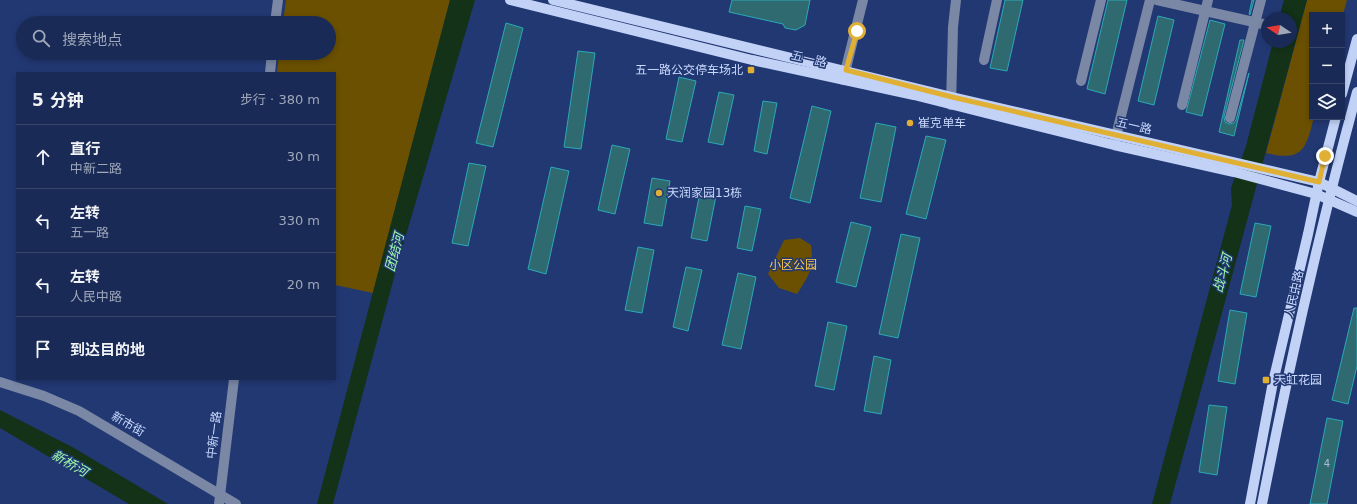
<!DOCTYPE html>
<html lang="zh">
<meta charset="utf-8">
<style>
body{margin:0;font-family:"DejaVu Sans","Noto Sans SC",sans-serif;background:#273660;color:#f1f3f6}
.controls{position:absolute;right:12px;top:12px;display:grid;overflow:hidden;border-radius:0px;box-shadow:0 2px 6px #0003}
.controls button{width:36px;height:36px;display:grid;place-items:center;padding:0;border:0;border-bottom:1px solid #38466c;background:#1a2a56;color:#f1f3f6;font:20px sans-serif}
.compass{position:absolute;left:1261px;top:12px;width:36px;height:36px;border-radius:50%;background:#1a2a56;box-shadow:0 2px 6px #0003;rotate:282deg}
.stop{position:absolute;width:12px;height:12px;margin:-9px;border:3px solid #e0b034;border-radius:50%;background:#fff}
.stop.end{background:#e0b034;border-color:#fff;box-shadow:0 1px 4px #0008}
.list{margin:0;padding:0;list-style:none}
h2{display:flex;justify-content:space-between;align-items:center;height:52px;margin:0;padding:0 16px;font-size:17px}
h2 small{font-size:13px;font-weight:400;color:#9fa7b9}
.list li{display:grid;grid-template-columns:26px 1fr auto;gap:12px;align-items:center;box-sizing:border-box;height:64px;padding:0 16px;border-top:1px solid #38466c}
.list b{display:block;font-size:15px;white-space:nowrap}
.list p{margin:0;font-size:13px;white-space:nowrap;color:#9fa7b9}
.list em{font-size:13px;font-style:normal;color:#9fa7b9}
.icon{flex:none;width:22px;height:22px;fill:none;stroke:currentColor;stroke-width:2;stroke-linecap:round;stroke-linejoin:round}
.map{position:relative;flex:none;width:1357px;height:504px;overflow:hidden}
.search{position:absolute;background:#1a2a56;box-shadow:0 2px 6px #0003;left:16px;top:16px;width:320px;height:44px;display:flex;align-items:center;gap:10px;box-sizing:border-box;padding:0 14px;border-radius:22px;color:#9fa7b9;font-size:15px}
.panel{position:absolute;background:#1a2a56;box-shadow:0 2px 6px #0003;left:16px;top:72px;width:320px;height:308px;border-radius:0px}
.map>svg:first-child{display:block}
</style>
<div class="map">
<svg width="1357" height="504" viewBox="0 0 1357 504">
<rect width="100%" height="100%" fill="#223873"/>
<g fill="#6b5001">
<path d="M286,0H450L373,293L335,285V73H277L279,53H329V23H283Z"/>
<path d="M1307,0H1347L1342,18V15H1312V117H1314C1306,149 1303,162 1266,153Z"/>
<path d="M800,238L811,245C814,269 809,275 797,294L779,288L768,274L784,240Z"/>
</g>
<g fill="#133217">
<path d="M450,0H475L399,259L333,504H317Z"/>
<path d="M1284,0H1307L1170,504H1152L1232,205L1231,188L1246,146L1273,42H1291V18H1279Z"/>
<path d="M0,410L74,448L168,504H129L0,428Z"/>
</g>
<g fill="#2f6a71" stroke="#2ba9b7">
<path d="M732,0H810L805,25L796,30L785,28L783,24L729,12Z"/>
<path d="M1005,0H1023L1007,71L990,68Z"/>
<path d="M1108,0H1127L1105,94L1087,89Z"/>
<path d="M1252,0H1254L1250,15L1249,14Z"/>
<path d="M1158,16L1174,20L1154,105L1138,101Z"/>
<path d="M1210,20L1225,24L1202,116L1186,112Z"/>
<path d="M506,23L523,28L493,147L476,143Z"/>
<path d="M1240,40H1244L1224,117L1225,122L1229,124L1234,123L1236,120L1249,73L1234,136L1219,132Z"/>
<path d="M578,51L595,53L581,149L564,147Z"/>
<path d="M679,77L696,81L682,142L666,139Z"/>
<path d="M719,92L734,95L723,145L708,142Z"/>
<path d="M763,101L777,103L767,154L754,151Z"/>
<path d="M812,106L831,111L810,203L790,198Z"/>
<path d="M876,123L896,127L881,202L860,198Z"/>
<path d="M926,136L946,140L926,219L906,214Z"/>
<path d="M612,145L630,149L615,214L598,210Z"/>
<path d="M469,163L486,166L468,246L452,243Z"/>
<path d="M551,167L569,171L546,274L528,269Z"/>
<path d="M652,178L670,181L662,226L644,223Z"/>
<path d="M700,192L716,196L707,241L691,238Z"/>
<path d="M745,206L761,209L752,251L737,248Z"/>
<path d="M851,222L871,227L856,287L836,282Z"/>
<path d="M1255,223L1271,226L1256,297L1240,294Z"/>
<path d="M901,234L920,238L898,338L879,334Z"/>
<path d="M638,247L654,250L642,313L625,310Z"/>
<path d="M686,267L702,270L688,331L673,327Z"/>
<path d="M738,273L756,277L741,349L722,345Z"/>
<path d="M1354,308H1357V366L1348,404L1332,400Z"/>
<path d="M1230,310L1247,313L1235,384L1218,381Z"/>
<path d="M828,322L847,326L834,390L815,386Z"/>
<path d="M874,356L891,360L881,414L864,411Z"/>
<path d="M1209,405L1227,407L1217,475L1199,472Z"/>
<path d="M1327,418L1343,421L1327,504H1310Z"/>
</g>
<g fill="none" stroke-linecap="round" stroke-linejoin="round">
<g stroke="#7a87a5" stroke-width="10">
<path d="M1157,0L1267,25"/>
<path d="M275,23L278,0"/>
<path d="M984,60L997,0"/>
<path d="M270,73L272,53"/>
<path d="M843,80L863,0"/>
<path d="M1081,81L1101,0"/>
<path d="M951,105L953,27L956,0"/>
<path d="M1182,105L1208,0"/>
<path d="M1230,118L1261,0"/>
<path d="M1114,144L1150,0"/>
<path d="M0,382L44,396L79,411L236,504"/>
<path d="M219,504L234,379"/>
</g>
<g stroke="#c2d2f7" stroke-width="10">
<path d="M510,0L752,60L914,95L1114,145L1234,172L1316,194L1357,212"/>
<path d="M553,0L952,97L1319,182L1357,201"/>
<path d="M1342,94L1357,39"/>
<path d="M1250,504L1273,382L1308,234L1319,182L1336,117"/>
<path d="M1262,504C1289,366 1320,228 1357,92"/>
</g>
</g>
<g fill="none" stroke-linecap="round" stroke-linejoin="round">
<path stroke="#e0b034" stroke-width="5" d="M857,31L846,70L952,97L1319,182L1325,156"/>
</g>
<g fill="#e0b034" stroke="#223873" stroke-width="1.5">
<rect x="747" y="66" width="8" height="8" rx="2"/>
<circle cx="910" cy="123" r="4"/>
<circle cx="659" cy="193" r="4"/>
<rect x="1262" y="376" width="8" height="8" rx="2"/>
</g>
<g text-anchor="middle" stroke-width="3" stroke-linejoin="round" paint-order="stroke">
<g font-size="10" fill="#a2bdda">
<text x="1327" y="467">4</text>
</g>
<g font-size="12" fill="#c9d9fd" stroke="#223873">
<text transform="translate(809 59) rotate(13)" y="4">五一路</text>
<text transform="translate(1134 126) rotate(13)" y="4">五一路</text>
<text transform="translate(1294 294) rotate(-77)" y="4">人民中路</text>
<text transform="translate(128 424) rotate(30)" y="4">新市街</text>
<text transform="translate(214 435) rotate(-83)" y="4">中新一路</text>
</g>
<g font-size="12" fill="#c9d9fd" stroke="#223873" text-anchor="start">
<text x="743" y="74" text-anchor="end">五一路公交停车场北</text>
<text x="918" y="127">崔克单车</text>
<text x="667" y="197">天润家园13栋</text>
<text x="1274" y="384">天虹花园</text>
</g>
<g font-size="12" fill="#f7c64b" stroke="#223873">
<text x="793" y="269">小区公园</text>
</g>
<g font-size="13" font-style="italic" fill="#9ffda7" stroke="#223873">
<text transform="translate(394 252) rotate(-75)" y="5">团结河</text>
<text transform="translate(1222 273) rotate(-75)" y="5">战斗河</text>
<text transform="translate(70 463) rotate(30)" y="5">新桥河</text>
</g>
</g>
</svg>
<div class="controls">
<button>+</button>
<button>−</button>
<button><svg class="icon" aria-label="layers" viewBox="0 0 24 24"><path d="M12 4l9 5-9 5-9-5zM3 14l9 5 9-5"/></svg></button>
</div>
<svg class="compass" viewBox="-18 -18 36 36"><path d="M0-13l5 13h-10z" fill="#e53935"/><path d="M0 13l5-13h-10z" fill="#9fa7b9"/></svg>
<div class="stop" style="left:857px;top:31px"></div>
<div class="stop end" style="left:1325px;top:156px"></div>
<div class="search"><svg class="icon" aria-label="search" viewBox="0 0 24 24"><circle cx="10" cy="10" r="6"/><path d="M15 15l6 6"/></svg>搜索地点</div>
<section class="panel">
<h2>5 分钟<small>步行 · 380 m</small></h2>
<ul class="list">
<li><svg class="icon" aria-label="ahead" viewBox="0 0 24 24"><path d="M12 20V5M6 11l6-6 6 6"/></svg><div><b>直行</b><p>中新二路</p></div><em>30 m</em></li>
<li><svg class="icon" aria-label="left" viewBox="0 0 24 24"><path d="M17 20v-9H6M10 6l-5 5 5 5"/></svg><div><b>左转</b><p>五一路</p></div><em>330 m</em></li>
<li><svg class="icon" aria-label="left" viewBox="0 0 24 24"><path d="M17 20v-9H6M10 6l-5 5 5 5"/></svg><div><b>左转</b><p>人民中路</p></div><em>20 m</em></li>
<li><svg class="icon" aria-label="arrive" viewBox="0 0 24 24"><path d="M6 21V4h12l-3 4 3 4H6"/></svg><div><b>到达目的地</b></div></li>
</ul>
</section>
</div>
